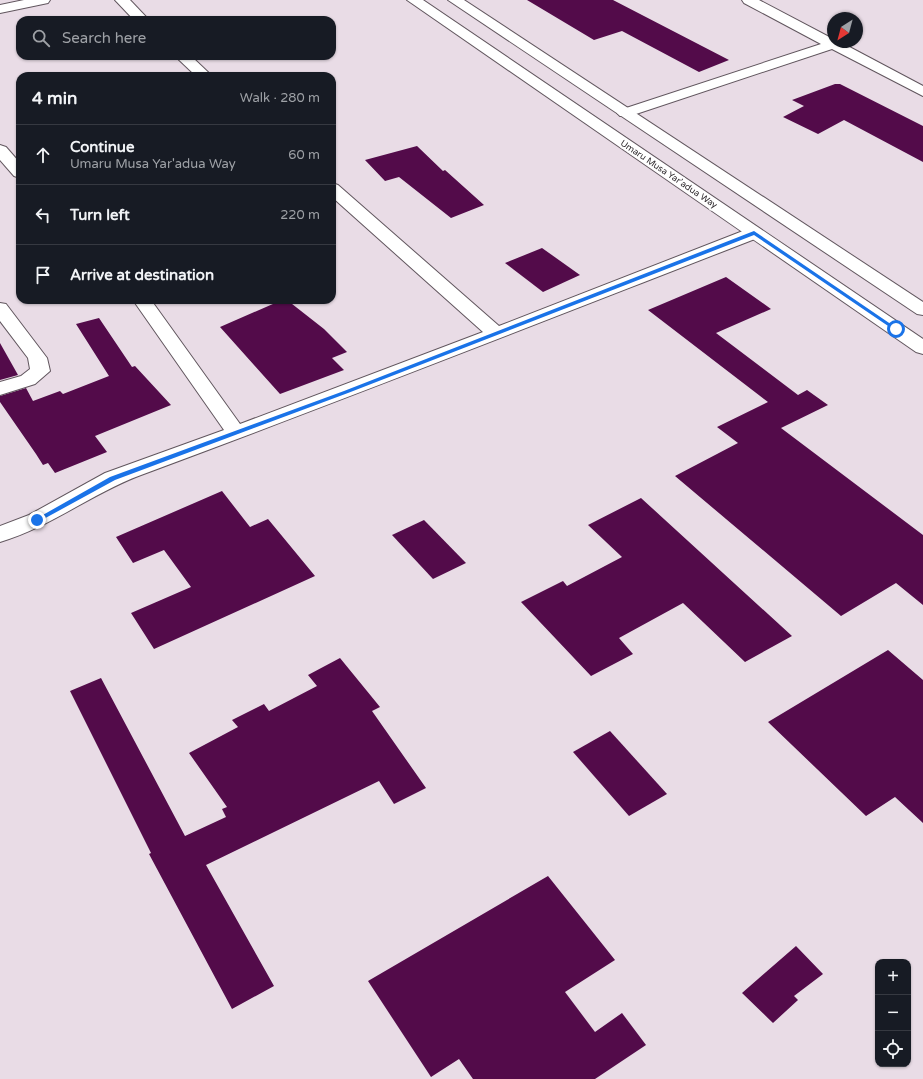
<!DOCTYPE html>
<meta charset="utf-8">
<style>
body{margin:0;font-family:"Varela Round",sans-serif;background:#20242c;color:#f1f3f6}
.controls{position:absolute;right:12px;bottom:12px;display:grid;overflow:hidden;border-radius:8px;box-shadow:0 1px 3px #0004}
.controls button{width:36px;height:36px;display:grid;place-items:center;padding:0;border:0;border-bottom:1px solid #363941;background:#171b24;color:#f1f3f6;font:20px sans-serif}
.compass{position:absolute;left:827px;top:12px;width:36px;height:36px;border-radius:50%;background:#171b24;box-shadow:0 1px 3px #0004;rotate:216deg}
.stop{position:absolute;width:12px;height:12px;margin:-9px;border:3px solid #1a73e8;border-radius:50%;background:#fff}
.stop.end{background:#1a73e8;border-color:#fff;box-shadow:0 1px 4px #0008}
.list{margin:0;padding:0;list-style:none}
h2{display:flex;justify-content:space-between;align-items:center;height:52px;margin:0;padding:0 16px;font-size:17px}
h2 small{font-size:13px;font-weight:400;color:#9ea1a6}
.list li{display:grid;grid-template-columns:26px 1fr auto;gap:12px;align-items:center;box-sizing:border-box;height:60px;padding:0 16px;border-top:1px solid #363941}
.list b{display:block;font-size:15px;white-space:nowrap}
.list p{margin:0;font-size:13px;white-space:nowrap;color:#9ea1a6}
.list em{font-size:13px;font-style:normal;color:#9ea1a6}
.icon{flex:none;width:22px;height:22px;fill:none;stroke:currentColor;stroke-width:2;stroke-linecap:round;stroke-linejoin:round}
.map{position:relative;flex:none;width:923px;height:1079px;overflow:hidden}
.search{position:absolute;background:#171b24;box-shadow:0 1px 3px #0004;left:16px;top:16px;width:320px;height:44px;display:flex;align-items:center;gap:10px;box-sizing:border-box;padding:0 14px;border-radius:12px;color:#9ea1a6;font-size:15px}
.panel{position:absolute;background:#171b24;box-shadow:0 1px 3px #0004;left:16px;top:72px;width:320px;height:232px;border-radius:12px}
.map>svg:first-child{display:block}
</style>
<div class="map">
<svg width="923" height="1079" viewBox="0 0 923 1079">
<rect width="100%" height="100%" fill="#e9dce6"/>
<g fill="#530b4a">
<path d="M527,0H613L729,60L699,72L622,31L594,40Z"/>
<path d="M835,84H840L923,126V162L844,120L818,134L783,117L804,106L792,100Z"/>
<path d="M417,146L443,171L445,170L484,205L451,218L399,177L385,181L365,160Z"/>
<path d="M542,248L580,275L543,292L505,263Z"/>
<path d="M726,277L771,309L716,333L798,395L807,390L828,405L781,428L923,535V605L896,583L841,616L675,476L738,443L717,427L768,402L648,310Z"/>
<path d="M282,300H287L324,329L347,352L332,358L344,370L280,394L220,327Z"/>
<path d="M99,318L132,367L135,366L171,405L95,436L107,452L55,473L48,463L43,465L36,454L0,402V396L26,388L33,401L60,391L63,394L109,376L76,324Z"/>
<path d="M0,343L18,375L0,380Z"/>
<path d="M222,491L250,527L268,519L315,576L154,649L131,613L191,587L164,550L133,563L116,537Z"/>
<path d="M641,498L792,636L745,662L683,603L619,638L633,654L591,676L521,602L563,581L567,586L622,557L588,525Z"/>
<path d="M424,520L466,563L433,579L392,535Z"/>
<path d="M888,650L923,680V823L895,797L866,816L768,722Z"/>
<path d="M340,658L380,707L372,711L426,788L394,804L379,781L206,865L274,986L232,1009L149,854L151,853L70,691L101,678L185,836L226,817L222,809L227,807L189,753L238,727L232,720L264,704L269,711L317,686L308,675Z"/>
<path d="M610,731L667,794L629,816L573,752Z"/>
<path d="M548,876L615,960L565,992L595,1032L622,1013L646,1045L595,1079H473L459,1059L431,1077L368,981Z"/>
<path d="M796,946L823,974L794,996L798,1000L773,1023L742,993Z"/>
</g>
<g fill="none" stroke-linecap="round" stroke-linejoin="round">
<defs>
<g id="minor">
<path d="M24,0H50L48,3L0,13V5Z"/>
<path d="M115,0H130L149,20H134Z"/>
<path d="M742,0H759L833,39V42H840L923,86V96L832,49L630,116H620L617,113L620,110L821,44L744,3Z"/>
<path d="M175,56H191L212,76H196Z"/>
<path d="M0,145L6,147L20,163V178L14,176L0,160Z"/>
<path d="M332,183L338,185L499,326L748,229L754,228L760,229L763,233L760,237C554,317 349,398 141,475C92,493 51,527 0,542V526L29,515L105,473L224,430L133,300H151L240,424L483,332L332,197Z"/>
<path d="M0,303L6,304L47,358L50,371L35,384L0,395V382L21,376L30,369L28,358L0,321Z"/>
</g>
<g id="major">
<path d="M407,0H423L923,339V354L916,352Z"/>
<path d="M448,0H464L923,302V315L917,314Z"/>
</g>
</defs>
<use href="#minor" stroke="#61565e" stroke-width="2"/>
<use href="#major" stroke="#61565e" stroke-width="2"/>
<use href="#minor" fill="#fff" fill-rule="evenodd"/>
<use href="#major" fill="#fff" fill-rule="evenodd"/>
</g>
<path fill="#1a73e8" d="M754,231L898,329L894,330L754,235L348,393L115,480L40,521L34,520L110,477L344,391Z"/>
<g text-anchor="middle" stroke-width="4" stroke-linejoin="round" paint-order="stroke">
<g font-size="9" fill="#2f2a2e" stroke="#fff">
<text transform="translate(669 174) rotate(34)" y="3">Umaru Musa Yar'adua Way</text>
</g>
</g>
</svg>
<div class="controls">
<button>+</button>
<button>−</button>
<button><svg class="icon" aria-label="locate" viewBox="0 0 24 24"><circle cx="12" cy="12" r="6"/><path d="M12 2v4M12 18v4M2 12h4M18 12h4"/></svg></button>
</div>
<svg class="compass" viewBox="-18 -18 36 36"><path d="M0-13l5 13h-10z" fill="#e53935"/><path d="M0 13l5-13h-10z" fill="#9ea1a6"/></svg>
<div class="stop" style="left:896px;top:329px"></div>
<div class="stop end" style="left:37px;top:520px"></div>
<div class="search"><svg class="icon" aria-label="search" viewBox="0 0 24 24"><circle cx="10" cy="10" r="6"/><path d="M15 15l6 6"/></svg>Search here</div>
<section class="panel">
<h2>4 min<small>Walk · 280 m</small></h2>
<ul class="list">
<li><svg class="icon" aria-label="ahead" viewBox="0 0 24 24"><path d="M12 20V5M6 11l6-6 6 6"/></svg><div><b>Continue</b><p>Umaru Musa Yar'adua Way</p></div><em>60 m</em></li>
<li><svg class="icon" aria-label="left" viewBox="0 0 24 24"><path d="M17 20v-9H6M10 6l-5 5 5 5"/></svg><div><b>Turn left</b></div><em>220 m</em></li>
<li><svg class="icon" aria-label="arrive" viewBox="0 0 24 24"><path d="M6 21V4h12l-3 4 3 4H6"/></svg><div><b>Arrive at destination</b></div></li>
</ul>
</section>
</div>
